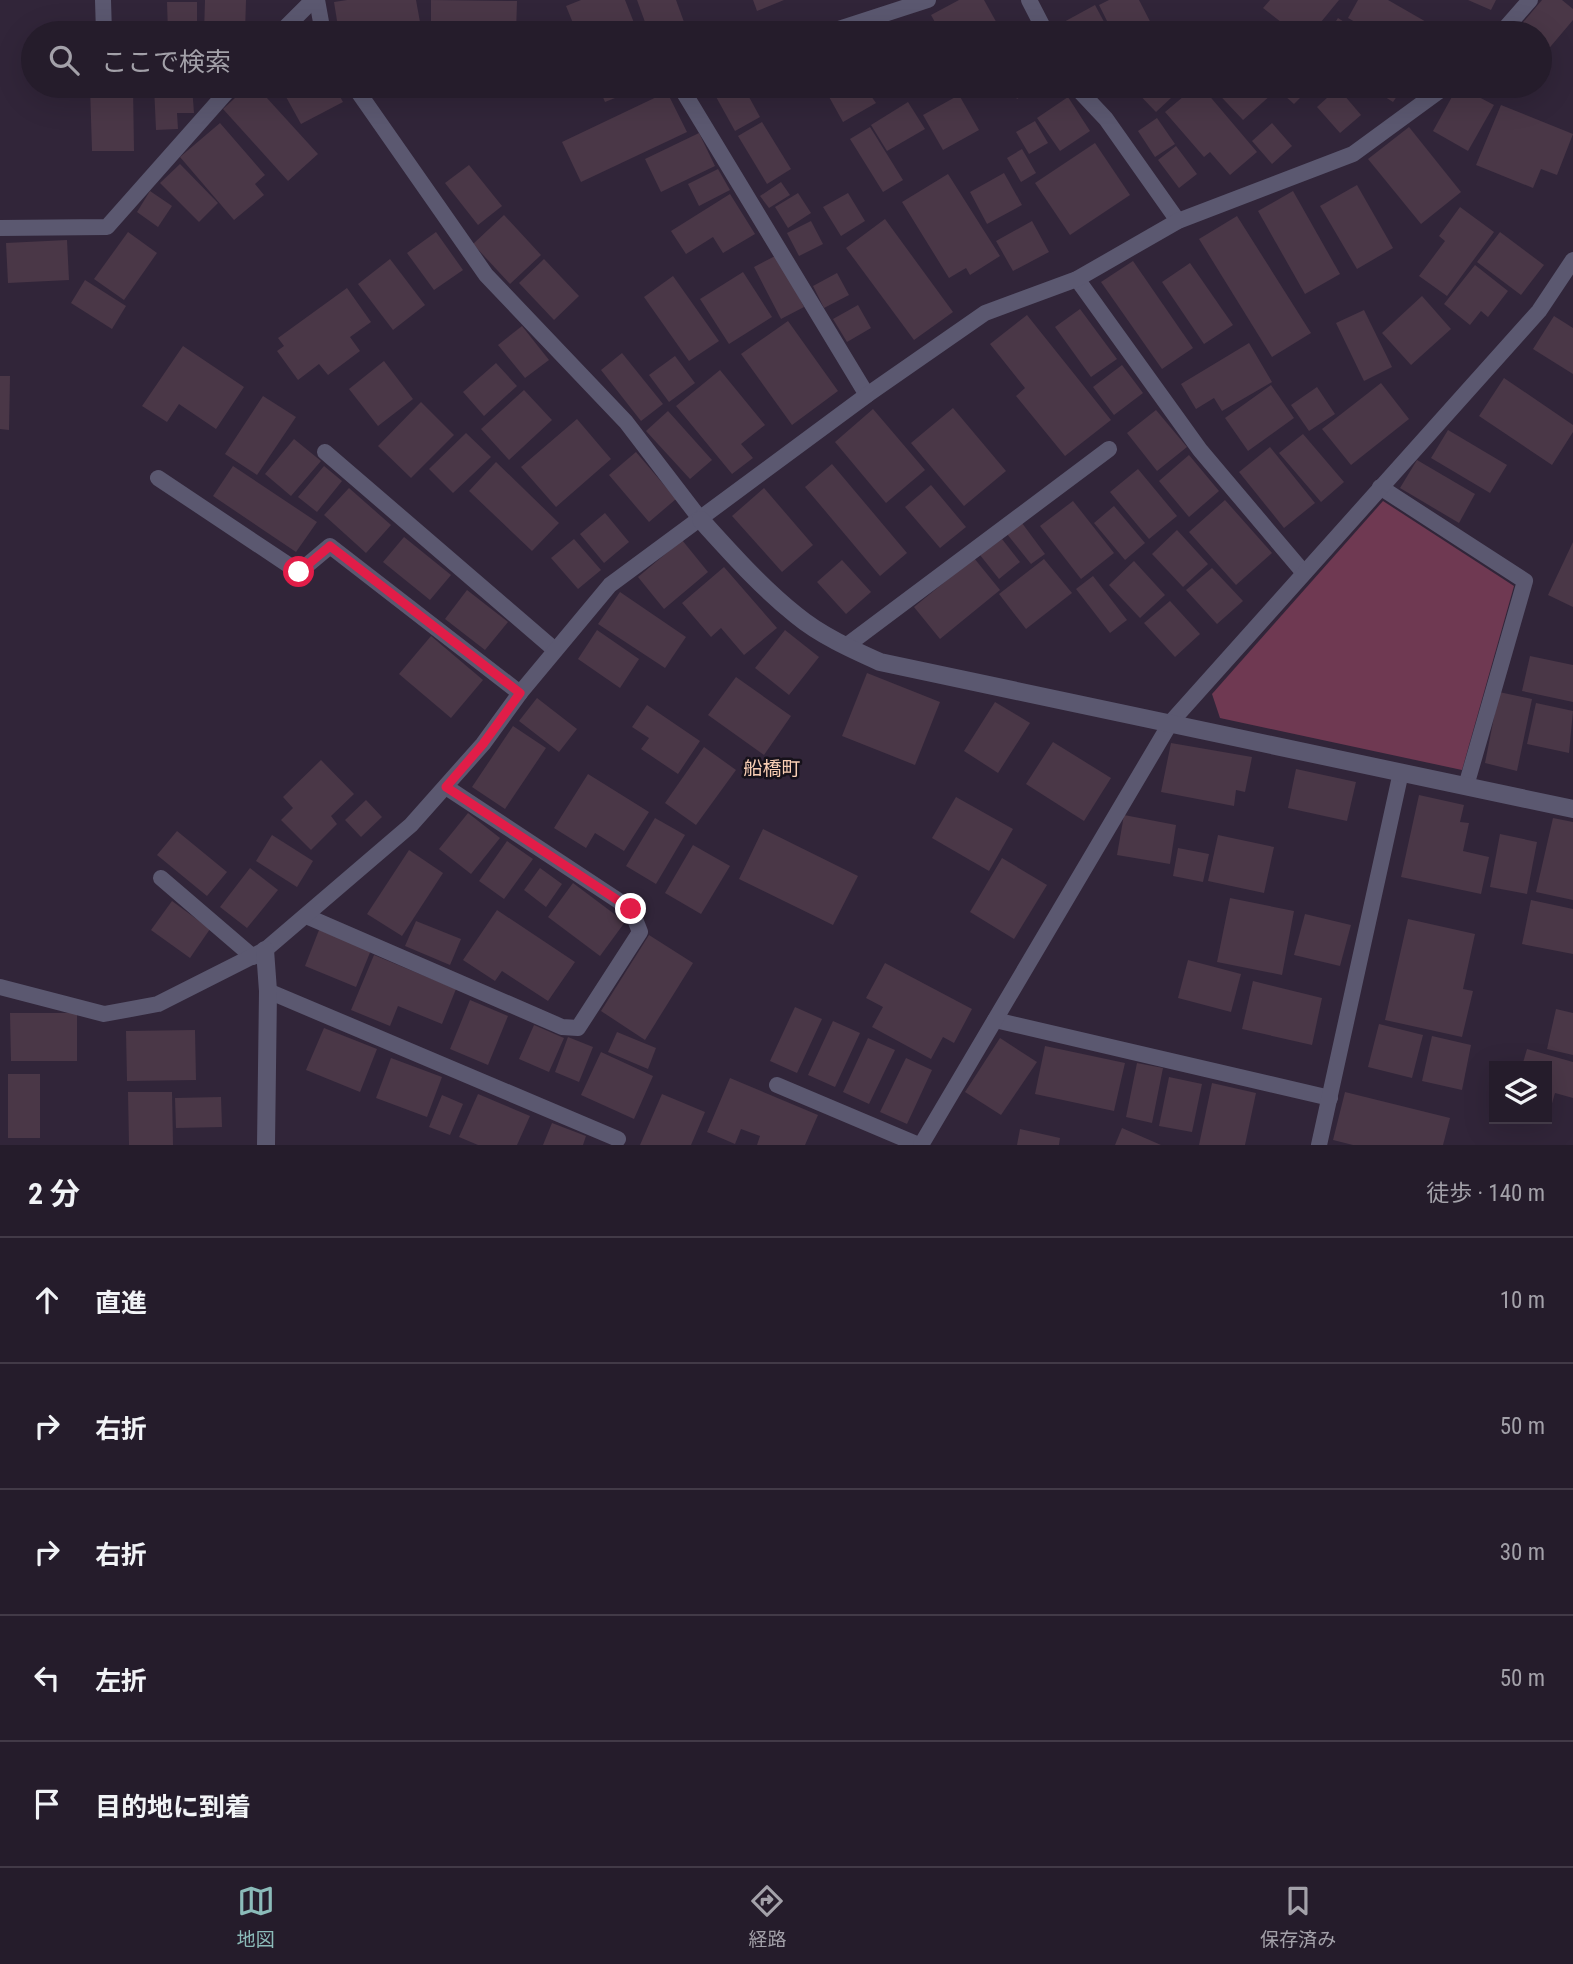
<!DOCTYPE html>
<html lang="ja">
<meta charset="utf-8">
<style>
body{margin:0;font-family:"Roboto Condensed","Noto Sans JP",sans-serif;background:#2d2533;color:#f1f3f6}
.controls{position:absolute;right:21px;bottom:21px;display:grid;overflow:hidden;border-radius:0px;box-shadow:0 7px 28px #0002}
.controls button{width:63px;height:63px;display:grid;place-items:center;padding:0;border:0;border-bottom:2px solid #423a47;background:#251c2b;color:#f1f3f6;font:35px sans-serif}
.stop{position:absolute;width:21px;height:21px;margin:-16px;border:5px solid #e11d48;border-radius:50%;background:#fff}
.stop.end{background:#e11d48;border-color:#fff;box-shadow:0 2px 7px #0008}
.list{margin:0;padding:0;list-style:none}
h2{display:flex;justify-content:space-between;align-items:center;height:91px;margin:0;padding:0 28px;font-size:30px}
h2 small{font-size:23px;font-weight:400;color:#a3a1a9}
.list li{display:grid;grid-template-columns:46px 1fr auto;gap:21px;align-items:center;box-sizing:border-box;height:126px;padding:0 28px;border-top:2px solid #423a47}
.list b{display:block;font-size:26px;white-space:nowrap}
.list em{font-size:23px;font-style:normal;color:#a3a1a9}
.icon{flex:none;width:38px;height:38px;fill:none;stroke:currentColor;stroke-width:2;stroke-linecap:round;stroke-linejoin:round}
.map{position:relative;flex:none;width:1573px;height:1145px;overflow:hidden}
.search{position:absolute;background:#251c2b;box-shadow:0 7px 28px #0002;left:21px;right:21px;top:21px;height:77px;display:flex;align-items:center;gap:18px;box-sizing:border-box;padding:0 24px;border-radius:38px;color:#a3a1a9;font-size:26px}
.sheet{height:721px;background:#251c2b}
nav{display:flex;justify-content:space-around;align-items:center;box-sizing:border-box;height:98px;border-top:2px solid #423a47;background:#251c2b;font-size:19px;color:#a3a1a9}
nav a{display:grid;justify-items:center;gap:4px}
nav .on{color:#8bbbb9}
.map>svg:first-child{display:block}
</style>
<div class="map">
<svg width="1573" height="1145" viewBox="0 0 1573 1145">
<rect width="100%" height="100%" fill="#312539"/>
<path fill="#6f3952" d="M1383,501L1514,586L1462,770L1220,718L1212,694Z"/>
<g fill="#4a3747">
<path d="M205,0H246L245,33H204Z"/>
<path d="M347,0H416L422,33H339L334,2Z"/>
<path d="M431,0L517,1L516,33H431Z"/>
<path d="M581,0H625L638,33H577L566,6Z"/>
<path d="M637,0H676L688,33H649Z"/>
<path d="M753,0H784L757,11Z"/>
<path d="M959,0H984L999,27L987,33H941L931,15Z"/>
<path d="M1109,0H1139L1156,33H1113L1099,5Z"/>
<path d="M1270,0H1339L1312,33H1295L1263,8Z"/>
<path d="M1358,0H1388L1442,31L1440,33H1375L1348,18Z"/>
<path d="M1468,0H1496L1491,10Z"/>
<path d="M1542,0H1562L1573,9V20L1540,59V33H1514Z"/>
<path d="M167,2H197V33H168Z"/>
<path d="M1095,5L1110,33H1067L1062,23Z"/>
<path d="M1338,18L1361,33H1328Z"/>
<path d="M90,86H133L134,151H92Z"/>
<path d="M154,86H192L194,113H177L178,129L156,130Z"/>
<path d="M248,86H256L318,154L288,181L223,109Z"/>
<path d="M280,86H334L343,102L301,124Z"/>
<path d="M598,86H645L605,102Z"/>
<path d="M710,86H743L760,117L735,131Z"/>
<path d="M823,86H882L883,88L871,96L876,103L843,122Z"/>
<path d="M1009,86H1038L1017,99Z"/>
<path d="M1131,86H1162L1172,97L1156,112Z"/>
<path d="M1196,86H1201L1257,152L1230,175L1210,152L1204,157L1165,112Z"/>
<path d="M1211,86H1265L1272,94L1243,120Z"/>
<path d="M1274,86H1312L1294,104Z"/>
<path d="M1368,86H1404L1393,102Z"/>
<path d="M1458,86L1494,105L1468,151L1433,131Z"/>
<path d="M1338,88L1361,115L1340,133L1317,107Z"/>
<path d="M667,92L687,132L581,182L562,142Z"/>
<path d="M959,95L979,130L943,150L923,115Z"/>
<path d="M1068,97L1090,131L1060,151L1037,118Z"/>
<path d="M908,102L925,129L887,151L871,125Z"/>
<path d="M1501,105L1573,134L1557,175L1541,169L1533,188L1476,165Z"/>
<path d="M1157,118L1175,144L1155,157L1138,131Z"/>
<path d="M1035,121L1048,143L1029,154L1016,132Z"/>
<path d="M762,122L791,169L767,184L738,136Z"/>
<path d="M220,123L265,175L255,184L264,195L234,220L180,157Z"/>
<path d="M1272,123L1292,146L1272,164L1252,141Z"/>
<path d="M870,127L903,180L883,192L850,139Z"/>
<path d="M1409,127L1461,192L1421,224L1368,159Z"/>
<path d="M699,133L715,166L661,192L645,159Z"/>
<path d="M1095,143L1130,195L1070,235L1035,183Z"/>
<path d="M1176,146L1197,174L1179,188L1158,160Z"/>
<path d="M1022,149L1036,173L1021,182L1007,158Z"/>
<path d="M180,164L218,203L199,222L160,183Z"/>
<path d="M469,165L502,206L478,225L445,183Z"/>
<path d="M718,169L730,190L699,206L688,184Z"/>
<path d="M1004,173L1022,205L987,224L970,192Z"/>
<path d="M948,174L1000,256L970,275L966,268L949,278L902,202Z"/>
<path d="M781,182L790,195L769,208L760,196Z"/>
<path d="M1357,185L1393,248L1357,269L1320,206Z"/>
<path d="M150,191L172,206L158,227L137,212Z"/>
<path d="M1293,191L1340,274L1305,294L1258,211Z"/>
<path d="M798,193L811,213L788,228L775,207Z"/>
<path d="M848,193L865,221L841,236L823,207Z"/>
<path d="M730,194L755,234L723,253L713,237L686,254L671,231Z"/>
<path d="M1460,207L1494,232L1447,296L1419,276L1445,241L1439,236Z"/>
<path d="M504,215L541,255L510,284L473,244Z"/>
<path d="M1237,216L1311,333L1272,357L1199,239Z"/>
<path d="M885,219L953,312L914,340L846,248Z"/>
<path d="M811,221L823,244L799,256L787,233Z"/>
<path d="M1032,221L1049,252L1013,271L996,241Z"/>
<path d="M128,232L157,253L124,300L94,279Z"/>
<path d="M436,232L463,270L434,290L407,253Z"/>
<path d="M1500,232L1544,265L1521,295L1477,262Z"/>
<path d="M67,240L69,280L8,283L6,243Z"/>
<path d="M777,255L804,307L781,319L754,267Z"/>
<path d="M390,259L425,305L393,330L358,284Z"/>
<path d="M544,259L579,296L554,320L519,283Z"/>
<path d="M1133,261L1193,348L1162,369L1101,282Z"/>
<path d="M1190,263L1233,325L1204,344L1162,282Z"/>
<path d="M1475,265L1508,291L1488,317L1481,311L1470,325L1444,304Z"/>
<path d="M743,272L772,317L729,344L700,299Z"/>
<path d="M837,273L849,295L824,308L813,286Z"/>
<path d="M673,276L719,341L689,361L644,297Z"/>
<path d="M85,280L126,306L112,329L71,303Z"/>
<path d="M347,288L371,322L350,337L360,351L328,375L319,364L298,380L277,351L284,346L278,338Z"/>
<path d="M1422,296L1451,329L1411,365L1382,333Z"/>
<path d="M858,305L871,328L847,342L833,319Z"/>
<path d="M1080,309L1117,359L1091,377L1055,327Z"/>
<path d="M1364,310L1392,367L1364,381L1336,323Z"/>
<path d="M1027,315L1111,420L1065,456L1016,396L1025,388L990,344Z"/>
<path d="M1554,316L1573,328V374L1533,349Z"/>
<path d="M788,321L838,391L792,425L741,354Z"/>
<path d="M522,326L549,360L525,378L498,345Z"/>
<path d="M1249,343L1272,382L1222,411L1214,398L1196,409L1181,384Z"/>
<path d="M183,346L244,387L216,429L179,404L167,422L142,406Z"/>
<path d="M622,353L663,404L641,421L601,370Z"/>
<path d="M675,356L695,383L669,402L649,375Z"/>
<path d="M384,361L413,399L378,426L349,389Z"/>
<path d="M496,363L517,386L484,416L463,392Z"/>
<path d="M1122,365L1143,393L1114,415L1093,387Z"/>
<path d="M720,370L765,425L741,444L753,458L732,474L676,406Z"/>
<path d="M0,376H10L9,430L0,429Z"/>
<path d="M1504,378L1573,425V432L1552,465L1479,416Z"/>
<path d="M1381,383L1409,419L1351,465L1322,429Z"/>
<path d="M1271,385L1294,418L1248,451L1225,418Z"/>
<path d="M1317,387L1335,414L1309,431L1291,405Z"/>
<path d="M524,390L552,420L509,460L481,429Z"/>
<path d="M263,396L296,417L257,475L225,454Z"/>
<path d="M421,402L454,435L411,478L378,446Z"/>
<path d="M953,408L1006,471L964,506L911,443Z"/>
<path d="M873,409L925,470L886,503L835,442Z"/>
<path d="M1156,410L1187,447L1157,471L1127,433Z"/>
<path d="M668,411L712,460L690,479L646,431Z"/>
<path d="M577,419L611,459L556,507L521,467Z"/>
<path d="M1448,430L1507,465L1490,493L1431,458Z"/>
<path d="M466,433L491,457L453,493L429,469Z"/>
<path d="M1303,434L1344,482L1321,502L1279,453Z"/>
<path d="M294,439L321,461L291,496L265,474Z"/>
<path d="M1270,447L1315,503L1284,528L1239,472Z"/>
<path d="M636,452L676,499L649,522L609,475Z"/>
<path d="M1189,455L1219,491L1189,517L1159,481Z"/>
<path d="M1417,460L1475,494L1459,523L1400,488Z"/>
<path d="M496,462L559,523L532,551L469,491Z"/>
<path d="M832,464L907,553L880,576L805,487Z"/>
<path d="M233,466L317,522L296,552L213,496Z"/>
<path d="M324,466L342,481L317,512L298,497Z"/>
<path d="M1138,469L1177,516L1149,539L1110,492Z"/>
<path d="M931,485L966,527L940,548L905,507Z"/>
<path d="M349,488L391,525L366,553L324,515Z"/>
<path d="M764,488L813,545L782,572L732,516Z"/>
<path d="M1225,500L1272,553L1236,585L1189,532Z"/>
<path d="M1073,501L1114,553L1081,579L1040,526Z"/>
<path d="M1114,506L1145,543L1125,560L1094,523Z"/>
<path d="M605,513L629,542L604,563L580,534Z"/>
<path d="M1022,523L1045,554L1031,564L1007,534Z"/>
<path d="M1177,530L1208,564L1183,587L1152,554Z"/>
<path d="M404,537L451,575L430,600L383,562Z"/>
<path d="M574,539L601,570L578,589L551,558Z"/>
<path d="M1002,539L1020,562L999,579L980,555Z"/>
<path d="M682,540L708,572L664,609L638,577Z"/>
<path d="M1573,542V607L1548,595Z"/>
<path d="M974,558L1000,590L940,639L914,607Z"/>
<path d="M1044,559L1072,593L1026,629L999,594Z"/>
<path d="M842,560L871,592L846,614L817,582Z"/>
<path d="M1134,561L1165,595L1140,618L1109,585Z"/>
<path d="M724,567L777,628L744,655L721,628L711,637L682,603Z"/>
<path d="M1212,568L1243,601L1217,624L1186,590Z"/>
<path d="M1093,576L1127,620L1110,633L1076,589Z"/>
<path d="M467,590L508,622L485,650L445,619Z"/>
<path d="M620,592L686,637L665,668L598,624Z"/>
<path d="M1170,601L1200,634L1175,657L1144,623Z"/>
<path d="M597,630L639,659L620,688L578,659Z"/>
<path d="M785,630L819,657L789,695L755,668Z"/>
<path d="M431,636L483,680L451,718L399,674Z"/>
<path d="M1530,656L1573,665V702L1522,691Z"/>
<path d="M867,673L940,702L915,765L842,736Z"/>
<path d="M736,677L791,716L764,755L708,715Z"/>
<path d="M1499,692L1532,699L1517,771L1485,763Z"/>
<path d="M537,698L577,729L559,752L519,721Z"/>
<path d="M995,702L1030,723L998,773L964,751Z"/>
<path d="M1536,703L1573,711L1569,753L1527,744Z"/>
<path d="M647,705L700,741L678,774L641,749L649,738L632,727Z"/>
<path d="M513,726L546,748L505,809L472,787Z"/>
<path d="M1053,742L1111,778L1084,821L1026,784Z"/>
<path d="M1171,743L1252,757L1245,792L1236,790L1234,806L1161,792Z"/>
<path d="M704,747L736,770L696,825L665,803Z"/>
<path d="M321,760L354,794L331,816L337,824L311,850L281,820L293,808L283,797Z"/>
<path d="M1296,769L1356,782L1347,821L1288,808Z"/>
<path d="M588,774L649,812L624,851L595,833L586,848L554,828Z"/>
<path d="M1419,795L1464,805L1460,822L1469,823L1463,851L1489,857L1481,894L1401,877Z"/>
<path d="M956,797L1013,829L989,871L932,838Z"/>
<path d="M366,800L382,817L361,837L345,820Z"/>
<path d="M468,813L500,838L471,874L439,849Z"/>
<path d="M1124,815L1176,825L1170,864L1117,855Z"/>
<path d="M655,818L685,835L656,884L626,866Z"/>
<path d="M1553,818L1573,822V900L1536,892Z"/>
<path d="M763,829L858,876L833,925L739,879Z"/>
<path d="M177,831L227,872L207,896L157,855Z"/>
<path d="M1500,834L1537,842L1527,894L1490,887Z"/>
<path d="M272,835L313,861L297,887L256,861Z"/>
<path d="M1218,835L1274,847L1264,893L1208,881Z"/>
<path d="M507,841L533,859L504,899L479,881Z"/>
<path d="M693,845L730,866L701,914L665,893Z"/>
<path d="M1178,848L1209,854L1203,882L1173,876Z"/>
<path d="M409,850L443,873L402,936L367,914Z"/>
<path d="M1002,858L1047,885L1014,939L970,912Z"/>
<path d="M250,868L278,890L247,928L220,907Z"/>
<path d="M540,868L562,884L546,907L524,890Z"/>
<path d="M573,883L625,922L600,956L548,917Z"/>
<path d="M1230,898L1294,911L1282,975L1217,962Z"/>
<path d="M1531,900L1573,909V954L1522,944Z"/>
<path d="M172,901L210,929L190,958L151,930Z"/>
<path d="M497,910L575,962L548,1001L502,971L495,981L463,960Z"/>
<path d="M1305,914L1351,925L1340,966L1294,955Z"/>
<path d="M1408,919L1475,934L1463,989L1473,991L1462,1037L1385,1020Z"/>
<path d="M416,921L461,939L450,965L405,946Z"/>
<path d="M319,930L371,950L356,987L305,966Z"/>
<path d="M649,935L693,963L645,1040L601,1011Z"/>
<path d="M374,955L456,989L442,1024L398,1006L390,1026L351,1010Z"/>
<path d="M1188,960L1241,974L1231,1012L1178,998Z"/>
<path d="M885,963L972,1009L954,1043L943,1037L931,1059L872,1027L883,1007L866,998Z"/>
<path d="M1253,981L1322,998L1312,1045L1242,1029Z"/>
<path d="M470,1000L508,1016L488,1065L450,1049Z"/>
<path d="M795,1007L822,1019L797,1073L770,1061Z"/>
<path d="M1556,1009L1573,1013V1055L1547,1049Z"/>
<path d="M10,1013H77V1061H11Z"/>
<path d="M833,1021L860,1033L835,1087L808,1075Z"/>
<path d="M1379,1024L1423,1035L1412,1078L1368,1067Z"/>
<path d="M534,1025L564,1038L549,1072L519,1059Z"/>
<path d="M324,1028L377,1049L360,1092L306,1070Z"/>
<path d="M195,1030L196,1080L127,1081L126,1031Z"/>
<path d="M617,1032L656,1048L648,1069L608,1052Z"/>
<path d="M1432,1036L1471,1045L1462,1090L1422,1081Z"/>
<path d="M568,1037L593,1047L579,1082L555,1072Z"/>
<path d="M868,1038L895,1050L869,1104L843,1092Z"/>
<path d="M1000,1038L1037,1062L1001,1115L965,1092Z"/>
<path d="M1045,1046L1125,1063L1114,1111L1035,1094Z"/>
<path d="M1527,1049L1573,1062V1098L1555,1093L1546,1124L1532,1119H1547V1066H1522Z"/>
<path d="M601,1052L653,1076L634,1119L581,1095Z"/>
<path d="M391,1058L442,1077L427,1117L376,1098Z"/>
<path d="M906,1058L932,1070L907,1124L880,1112Z"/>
<path d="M1137,1063L1163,1068L1152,1123L1126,1117Z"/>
<rect x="8" y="1074" width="32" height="64"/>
<path d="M1169,1077L1202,1084L1192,1132L1159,1126Z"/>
<path d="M730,1078L818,1115L805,1145H757L760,1136L741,1129L735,1144L707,1132Z"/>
<path d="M1212,1083L1256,1093L1245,1145H1199Z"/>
<path d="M128,1092H172L173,1145H129Z"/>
<path d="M1345,1092L1450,1118L1443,1145H1353L1333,1140Z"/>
<path d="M478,1094L530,1116L517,1145H478L459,1137Z"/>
<path d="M662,1094L705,1112L691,1145H640Z"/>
<path d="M442,1095L463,1104L450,1135L429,1127Z"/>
<path d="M221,1097L222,1127L176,1128L175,1098Z"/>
<path d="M552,1123L586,1136L583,1145H543Z"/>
<path d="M1122,1128L1161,1145H1115Z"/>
<path d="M1020,1129L1060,1138L1059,1145H1017Z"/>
</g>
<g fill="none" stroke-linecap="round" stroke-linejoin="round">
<g stroke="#5b5870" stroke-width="16">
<path d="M103,0L104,33"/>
<path d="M317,0L323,33"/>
<path d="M1029,0L1046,33"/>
<path d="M280,33L313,0"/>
<path d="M826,33L928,0"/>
<path d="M1501,33L1530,0"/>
<path d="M354,86L486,275L626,422L701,520"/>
<path d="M680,86L867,395"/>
<path d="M1075,86L1106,119L1178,221"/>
<path d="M0,228L107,227L232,86"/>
<path d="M1077,279L1200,450L1304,573"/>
<path d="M325,452L555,650"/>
<path d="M158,478L299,572L330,546L520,693"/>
<path d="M1380,487L1525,581L1466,786"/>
<path d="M846,646L1109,449"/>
<path d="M161,878L253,957"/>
<path d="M306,916L562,1027L578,1028L640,932L631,909L446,787"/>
<path d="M0,987L104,1014L158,1004L265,950L411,825L483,744L520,693L610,585L867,395L985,313L1077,279L1178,221L1353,154L1446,86"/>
<path d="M268,991L618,1139"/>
<path d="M995,1020L1330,1098"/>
<path d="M777,1085L919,1145"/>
<path d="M921,1145L1171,722L1539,311L1573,260"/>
<path d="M1319,1145L1401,772"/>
</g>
<path stroke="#5b5870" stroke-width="18" d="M701,520C731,553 761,587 796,615C820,635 851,649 880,662L1573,809"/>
<path stroke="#5b5870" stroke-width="18" d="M265,950L268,991L266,1145"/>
</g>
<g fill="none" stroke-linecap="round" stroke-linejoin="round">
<path stroke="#e11d48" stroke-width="9" d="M299,572L330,546L520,693L483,744L446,787L631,909"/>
</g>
<g text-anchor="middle" stroke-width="5" stroke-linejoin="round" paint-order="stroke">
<g font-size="19" fill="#facfb4" stroke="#16111a">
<text x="772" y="775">船橋町</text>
</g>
</g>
</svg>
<div class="controls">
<button><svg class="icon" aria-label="layers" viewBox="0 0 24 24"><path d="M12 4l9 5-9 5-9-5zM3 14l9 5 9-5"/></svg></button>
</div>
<div class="stop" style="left:299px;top:572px"></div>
<div class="stop end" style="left:631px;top:909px"></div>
<div class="search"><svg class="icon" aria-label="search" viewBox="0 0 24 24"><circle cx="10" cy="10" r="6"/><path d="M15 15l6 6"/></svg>ここで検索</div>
</div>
<section class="sheet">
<h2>2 分<small>徒歩 · 140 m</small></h2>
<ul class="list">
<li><svg class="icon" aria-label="ahead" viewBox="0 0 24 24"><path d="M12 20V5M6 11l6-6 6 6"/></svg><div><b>直進</b></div><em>10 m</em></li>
<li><svg class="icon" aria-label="right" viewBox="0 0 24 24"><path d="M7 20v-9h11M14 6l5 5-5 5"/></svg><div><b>右折</b></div><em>50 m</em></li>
<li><svg class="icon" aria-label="right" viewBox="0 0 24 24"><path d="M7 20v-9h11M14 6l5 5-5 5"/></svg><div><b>右折</b></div><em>30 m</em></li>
<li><svg class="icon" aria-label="left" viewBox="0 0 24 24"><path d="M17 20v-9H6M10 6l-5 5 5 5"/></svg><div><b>左折</b></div><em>50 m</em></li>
<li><svg class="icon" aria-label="arrive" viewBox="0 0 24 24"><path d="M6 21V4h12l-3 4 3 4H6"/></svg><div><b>目的地に到着</b></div></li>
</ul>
</section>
<nav>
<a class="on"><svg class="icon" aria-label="map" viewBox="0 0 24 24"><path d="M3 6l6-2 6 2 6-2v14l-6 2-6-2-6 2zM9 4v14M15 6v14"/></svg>地図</a>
<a><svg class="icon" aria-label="directions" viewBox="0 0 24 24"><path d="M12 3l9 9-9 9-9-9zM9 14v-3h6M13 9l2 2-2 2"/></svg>経路</a>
<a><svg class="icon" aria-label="saved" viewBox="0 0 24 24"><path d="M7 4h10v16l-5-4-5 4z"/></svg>保存済み</a>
</nav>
